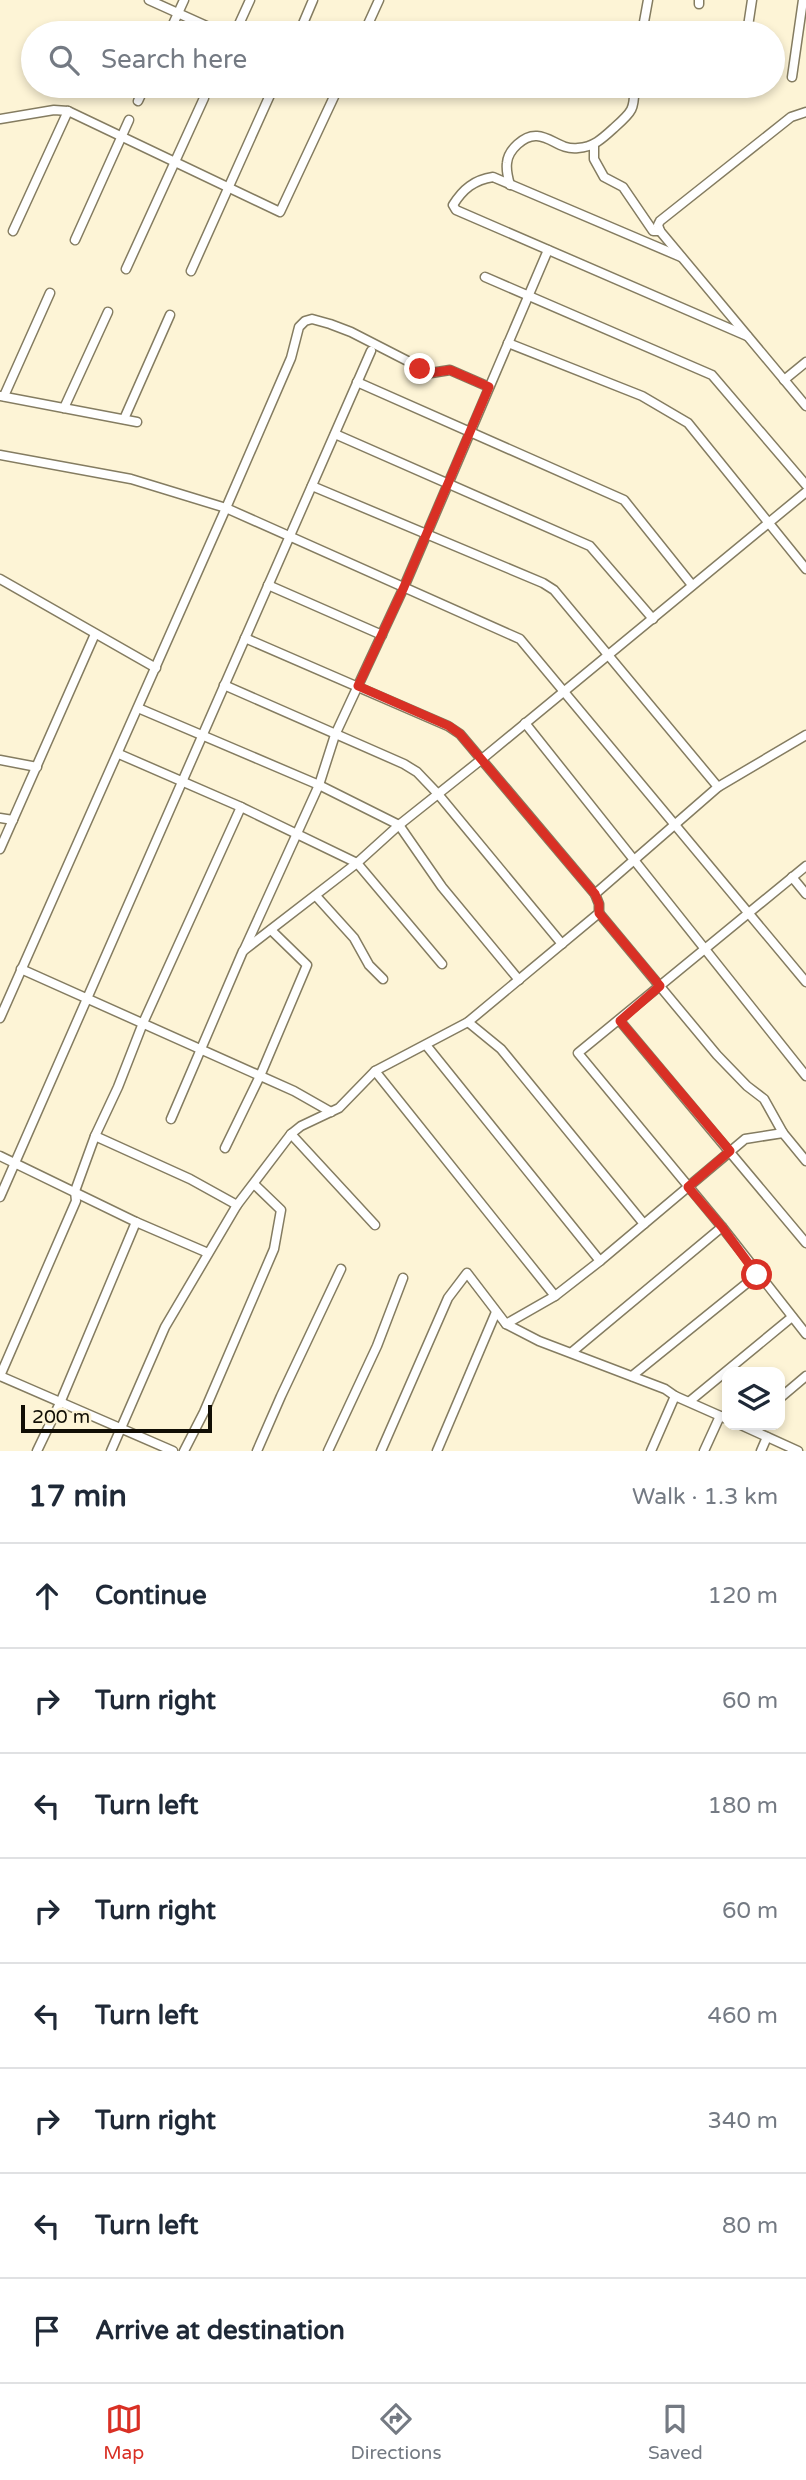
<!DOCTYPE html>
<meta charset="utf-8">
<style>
body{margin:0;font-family:"Varela Round",sans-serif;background:#f2f2f3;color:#1f2937}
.controls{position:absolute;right:21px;bottom:21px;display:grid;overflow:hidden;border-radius:14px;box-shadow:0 4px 10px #0003}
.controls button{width:63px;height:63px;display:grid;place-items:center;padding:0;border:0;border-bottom:2px solid #e0e1e3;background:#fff;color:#1f2937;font:35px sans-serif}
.scale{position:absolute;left:21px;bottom:18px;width:191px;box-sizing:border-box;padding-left:7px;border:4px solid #110e05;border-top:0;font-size:19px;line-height:24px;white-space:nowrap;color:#110e05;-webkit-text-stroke:5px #fdf4d6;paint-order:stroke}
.stop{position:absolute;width:21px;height:21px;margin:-16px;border:5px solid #d93025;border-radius:50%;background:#fff}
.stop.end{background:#d93025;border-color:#fff;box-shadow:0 2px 7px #0008}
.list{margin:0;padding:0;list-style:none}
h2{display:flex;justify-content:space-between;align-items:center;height:91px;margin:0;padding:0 28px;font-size:30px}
h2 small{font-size:23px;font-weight:400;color:#747a83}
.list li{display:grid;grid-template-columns:46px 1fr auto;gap:21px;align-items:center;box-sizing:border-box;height:105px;padding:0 28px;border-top:2px solid #e0e1e3}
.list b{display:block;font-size:26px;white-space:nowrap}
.list em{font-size:23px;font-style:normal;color:#747a83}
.icon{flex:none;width:38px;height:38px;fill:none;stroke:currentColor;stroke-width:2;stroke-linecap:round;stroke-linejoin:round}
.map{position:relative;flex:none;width:806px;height:1451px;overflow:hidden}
.search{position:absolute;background:#fff;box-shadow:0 4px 10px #0003;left:21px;right:21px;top:21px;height:77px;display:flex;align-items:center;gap:18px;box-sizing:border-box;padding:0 24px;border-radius:38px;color:#747a83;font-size:26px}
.sheet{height:931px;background:#fff}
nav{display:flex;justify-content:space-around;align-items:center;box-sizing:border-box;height:98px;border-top:2px solid #e0e1e3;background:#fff;font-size:19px;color:#747a83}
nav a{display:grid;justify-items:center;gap:4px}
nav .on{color:#d93025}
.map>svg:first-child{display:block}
</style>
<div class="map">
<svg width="806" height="1451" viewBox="0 0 806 1451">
<rect width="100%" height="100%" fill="#fdf4d6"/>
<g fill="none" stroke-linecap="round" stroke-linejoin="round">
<defs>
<g id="street">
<path d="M149,0L222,33"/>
<path d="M699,4V0"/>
<path d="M169,33L184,0"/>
<path d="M235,33L250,0"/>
<path d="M299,33L313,0"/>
<path d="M364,33L379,0"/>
<path d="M642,33L648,0"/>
<path d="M747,33L752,0"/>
<path d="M792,77L803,0"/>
<path d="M138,101L145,86"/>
<path d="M806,112L791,117L660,221L658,225L660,231L806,406"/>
<path d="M0,119L54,110L68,111L280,212L339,86"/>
<path d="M594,145V159L604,177L623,187L653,231H660"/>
<path d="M510,185C508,178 506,170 507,163C508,150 524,135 537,136C552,137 560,150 578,148C594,147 603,138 615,127C632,112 635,109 634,86"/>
<path d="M13,231L68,111"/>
<path d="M75,240L129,120"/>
<path d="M681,257L493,177C474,180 463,189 453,205L456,210L747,336"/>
<path d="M126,269L204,98"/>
<path d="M191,271L274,86"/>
<path d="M485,277L712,375L806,485"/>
<path d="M508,343L642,396L688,423L806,569"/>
<path d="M784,380L806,362"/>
<path d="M357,382L624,500L692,585"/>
<path d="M0,396L137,422"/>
<path d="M4,396L50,293"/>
<path d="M64,408L108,312"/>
<path d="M124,419L170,315"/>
<path d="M335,434L590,546L653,619"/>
<path d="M0,455L131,479L226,508L520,639L806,982"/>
<path d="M312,486L543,583L554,590L718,787"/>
<path d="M0,579L156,668"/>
<path d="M268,585L382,635"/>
<path d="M245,638L448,726L460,734L595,894"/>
<path d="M224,685L404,764L417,772L438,794L562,944"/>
<path d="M138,708L319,785L399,825L442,887L519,980"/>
<path d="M525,723L806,1076"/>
<path d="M119,754L241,807L357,863L442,964"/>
<path d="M0,760L37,767"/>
<path d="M0,818L13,820"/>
<path d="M0,849L95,634"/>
<path d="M806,866L578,1053L722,1227L806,1334"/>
<path d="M792,877L806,894"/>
<path d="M316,896L354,938L369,965L383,979"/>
<path d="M599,913L717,1055L747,1086L764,1099L783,1133L806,1161"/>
<path d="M244,950L319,785L335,735L404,587L548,250"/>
<path d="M21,969L294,1091L331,1112"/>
<path d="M0,1018L226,508L291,358L299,327L305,321L312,319L330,324L351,332L431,373L450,370L489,387"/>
<path d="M620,1021L806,1243"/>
<path d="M468,1022L501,1049L644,1224"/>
<path d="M426,1045L600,1261"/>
<path d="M375,1071L555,1296"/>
<path d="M171,1119L243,951L357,863L399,825L482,759L806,492"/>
<path d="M291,1134L375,1225"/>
<path d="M95,1136L190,1179L237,1205"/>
<path d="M225,1148L260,1076L307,965L271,930"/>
<path d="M0,1156L136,1222L208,1253"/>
<path d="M0,1197L371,351"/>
<path d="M506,1324L555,1296L600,1261L745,1139L783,1133"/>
<path d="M572,1352L722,1227"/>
<path d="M0,1376L76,1201L75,1191L95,1136L118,1087L143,1023L241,807"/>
<path d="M0,1376L173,1451"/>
<path d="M632,1376L757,1275"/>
<path d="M780,1398L806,1376"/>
<path d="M690,1401L792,1317"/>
<path d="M741,1425L798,1451"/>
<path d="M37,1451L60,1403L136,1222"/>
<path d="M111,1451L165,1327L237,1205L291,1134L301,1126L339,1108L375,1071L468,1022L599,913V904L595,894L718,787L806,735"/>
<path d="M184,1451L204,1412L274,1249L281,1210L255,1185"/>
<path d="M257,1451L281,1396L341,1269"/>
<path d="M328,1451L377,1346L403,1278"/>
<path d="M381,1451L448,1298L467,1273L506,1324L539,1341L665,1389L675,1396L727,1419"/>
<path d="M437,1451L496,1312"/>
<path d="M651,1451L675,1396"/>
<path d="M704,1451L720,1416"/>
<path d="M761,1451L767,1437"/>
</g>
</defs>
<use href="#street" stroke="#847c61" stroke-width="11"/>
<use href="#street" stroke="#fff" stroke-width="8"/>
</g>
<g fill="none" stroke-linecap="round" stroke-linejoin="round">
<path stroke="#d93025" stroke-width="9" d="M420,369L430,373L450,370L489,387L404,587L358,686L449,726L460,734L595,894L599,904V913L660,986L620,1021L730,1151L688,1187L722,1227L757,1275"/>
</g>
</svg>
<div class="controls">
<button><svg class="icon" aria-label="layers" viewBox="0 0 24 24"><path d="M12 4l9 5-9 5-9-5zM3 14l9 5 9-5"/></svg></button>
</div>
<div class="scale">200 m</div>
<div class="stop" style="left:757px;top:1275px"></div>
<div class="stop end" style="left:420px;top:369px"></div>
<div class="search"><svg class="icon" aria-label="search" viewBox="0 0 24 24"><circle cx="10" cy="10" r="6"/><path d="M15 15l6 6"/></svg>Search here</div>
</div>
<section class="sheet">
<h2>17 min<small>Walk · 1.3 km</small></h2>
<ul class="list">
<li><svg class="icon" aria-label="ahead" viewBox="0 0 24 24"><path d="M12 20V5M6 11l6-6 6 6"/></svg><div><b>Continue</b></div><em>120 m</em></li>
<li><svg class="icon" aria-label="right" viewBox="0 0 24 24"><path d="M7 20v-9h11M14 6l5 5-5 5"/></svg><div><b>Turn right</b></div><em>60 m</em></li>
<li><svg class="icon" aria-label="left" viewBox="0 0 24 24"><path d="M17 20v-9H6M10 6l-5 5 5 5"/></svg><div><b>Turn left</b></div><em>180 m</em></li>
<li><svg class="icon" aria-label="right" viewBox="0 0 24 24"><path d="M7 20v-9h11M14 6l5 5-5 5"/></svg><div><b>Turn right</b></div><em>60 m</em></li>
<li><svg class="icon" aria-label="left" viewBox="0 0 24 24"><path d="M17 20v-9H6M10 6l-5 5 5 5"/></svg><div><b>Turn left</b></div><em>460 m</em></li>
<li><svg class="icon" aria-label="right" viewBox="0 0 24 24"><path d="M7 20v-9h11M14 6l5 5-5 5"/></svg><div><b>Turn right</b></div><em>340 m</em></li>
<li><svg class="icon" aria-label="left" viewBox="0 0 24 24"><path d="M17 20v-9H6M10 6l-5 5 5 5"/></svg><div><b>Turn left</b></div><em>80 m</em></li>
<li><svg class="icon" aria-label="arrive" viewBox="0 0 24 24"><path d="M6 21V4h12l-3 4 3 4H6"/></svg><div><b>Arrive at destination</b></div></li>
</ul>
</section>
<nav>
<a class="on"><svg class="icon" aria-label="map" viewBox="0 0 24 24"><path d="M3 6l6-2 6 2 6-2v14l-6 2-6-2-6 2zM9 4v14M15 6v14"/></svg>Map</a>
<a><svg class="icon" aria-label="directions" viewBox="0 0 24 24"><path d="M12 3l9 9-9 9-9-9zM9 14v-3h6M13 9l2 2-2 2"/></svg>Directions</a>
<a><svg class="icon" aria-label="saved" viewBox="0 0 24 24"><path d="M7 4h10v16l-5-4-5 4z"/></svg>Saved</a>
</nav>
